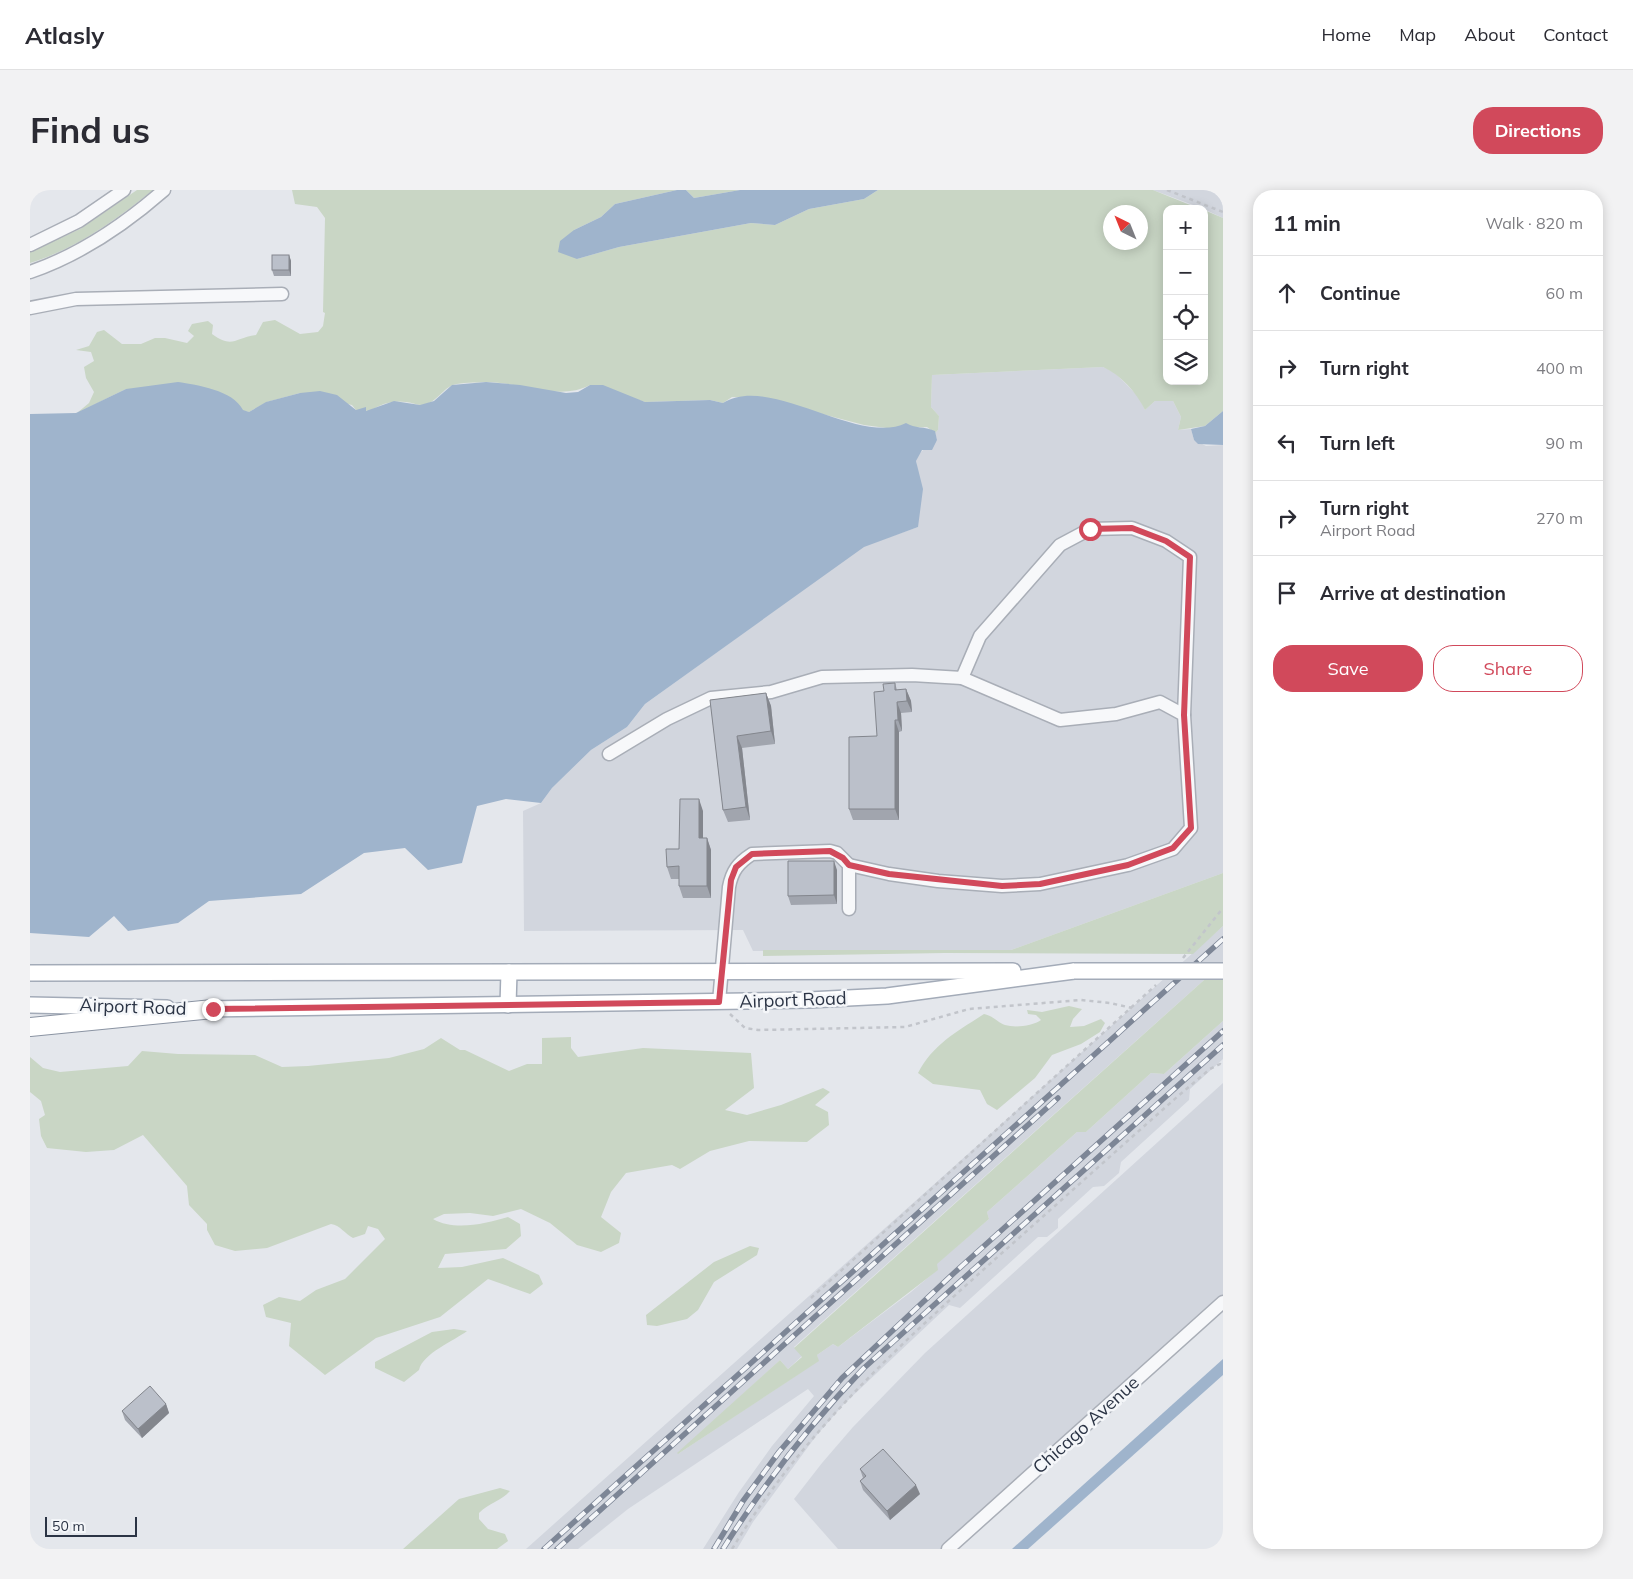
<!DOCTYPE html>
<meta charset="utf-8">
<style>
body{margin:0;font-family:Mulish,sans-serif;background:#f2f2f3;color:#2b2b33}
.controls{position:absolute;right:15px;top:15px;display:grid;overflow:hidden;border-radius:10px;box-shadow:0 2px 12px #0003}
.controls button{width:45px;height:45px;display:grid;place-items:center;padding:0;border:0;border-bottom:1px solid #e1e1e2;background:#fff;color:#2b2b33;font:25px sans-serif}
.compass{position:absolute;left:1073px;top:15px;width:45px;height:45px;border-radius:50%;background:#fff;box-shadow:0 2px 12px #0003;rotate:317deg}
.scale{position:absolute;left:15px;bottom:12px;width:92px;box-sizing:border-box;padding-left:5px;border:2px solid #2b3445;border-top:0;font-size:14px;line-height:18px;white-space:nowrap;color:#2b3445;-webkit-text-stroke:4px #f4f6f9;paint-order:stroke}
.stop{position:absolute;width:15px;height:15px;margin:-11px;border:4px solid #d1495b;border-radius:50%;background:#fff}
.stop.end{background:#d1495b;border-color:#fff;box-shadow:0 1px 5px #0008}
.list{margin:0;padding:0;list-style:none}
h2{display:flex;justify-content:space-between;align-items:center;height:65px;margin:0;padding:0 20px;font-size:21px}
h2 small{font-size:16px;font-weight:400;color:#7c7c81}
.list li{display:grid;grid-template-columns:32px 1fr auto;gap:15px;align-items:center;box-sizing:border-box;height:75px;padding:0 20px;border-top:1px solid #e1e1e2}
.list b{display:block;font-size:19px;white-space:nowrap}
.list p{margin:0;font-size:16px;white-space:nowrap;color:#7c7c81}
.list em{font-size:16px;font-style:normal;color:#7c7c81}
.actions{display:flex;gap:10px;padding:15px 20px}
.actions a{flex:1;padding:11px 0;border:1px solid #d1495b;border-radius:20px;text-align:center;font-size:18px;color:#d1495b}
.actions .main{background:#d1495b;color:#fff}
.icon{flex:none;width:28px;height:28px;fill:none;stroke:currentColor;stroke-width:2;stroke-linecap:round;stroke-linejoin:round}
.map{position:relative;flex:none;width:1193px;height:1359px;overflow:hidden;border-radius:20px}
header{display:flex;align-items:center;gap:30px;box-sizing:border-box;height:70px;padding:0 25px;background:#fff;border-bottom:1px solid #e1e1e2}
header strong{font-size:24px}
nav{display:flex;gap:28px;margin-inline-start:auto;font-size:18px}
.intro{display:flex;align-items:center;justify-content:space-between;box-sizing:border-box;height:120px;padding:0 30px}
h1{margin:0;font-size:35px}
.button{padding:12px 22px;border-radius:20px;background:#d1495b;color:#fff;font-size:18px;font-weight:700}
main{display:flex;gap:30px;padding:0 30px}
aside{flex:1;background:#fff;border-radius:20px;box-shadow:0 2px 12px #0003}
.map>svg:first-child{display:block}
</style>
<header>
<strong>Atlasly</strong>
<nav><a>Home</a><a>Map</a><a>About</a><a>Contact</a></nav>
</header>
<div class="intro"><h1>Find us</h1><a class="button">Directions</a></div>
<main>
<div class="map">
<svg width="1193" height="1359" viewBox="0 0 1193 1359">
<rect width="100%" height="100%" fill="#e4e7ec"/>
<g fill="#d2d6de">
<path d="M1123,0H1193V28L1174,19Z"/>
<path d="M1073,177L1084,182L1109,207L1115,220L1125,211H1143L1151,227L1148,240L1161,239L1164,250L1176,256L1193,255V683L981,760L723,761L713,740L494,741L493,621L511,613L522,598L561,560L597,537L615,514L834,356L888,337V283L886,271L888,264L907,250L905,243L908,240L909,226L901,217L902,185Z"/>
<path d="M1193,736V773L764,1157L772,1166L758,1179L750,1170L648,1264L788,1171L787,1165L803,1154L808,1157L881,1102L907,1080L906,1074L959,1029L957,1022L1047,942H1056L1121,883L1134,884L1193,831V869L1160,899L1159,910L1091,972L1089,983L1074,996L1063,997L1028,1029V1038L1017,1047H1008L930,1118L919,1115L814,1214L786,1246L723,1332L707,1359H673L709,1302L742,1256L784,1206L778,1199L598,1319L548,1359H496Z"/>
<path d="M1193,893V1106L912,1359H808L764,1309L792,1273L823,1237L895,1163Z"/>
</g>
<g fill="#c9d6c5" fill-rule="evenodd">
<path d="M107,0H123C86,30 46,59 0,73V62L50,39Z"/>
<path d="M262,0H647L585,14L571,27L544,40L547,69L589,57L721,33L745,35L779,19L834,9L848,0H1123L1170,19H1137V191H1174V20L1193,28V221L1175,236L1148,240L1151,227L1143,211H1125L1115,220C1106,202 1091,185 1073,177L902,185L901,217L909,226L908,240L905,243L897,237L864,239L834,235L731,208L702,207L693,213L680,210L615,212L560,195C528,212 489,191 454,192C445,193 432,192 423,195C411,200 406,214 391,215C386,215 381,212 376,212C362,210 351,214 340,221L326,220L322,215L270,203L237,212L219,222L96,199L47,223L59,213L64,202L56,188L54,177L64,171L61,162L46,160L59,156L67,142L74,140L92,154H111L125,148H135L157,153L164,146L158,141L162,134L178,131L183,135L182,144C203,159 204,148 226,145L233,132L245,130L270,144L288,142L293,136L295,123L293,122L295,28L287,17L265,14ZM1080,22H1110V52H1080Z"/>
<path d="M656,0H710L664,8Z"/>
<path d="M1193,683V736L1163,764L915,763L733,766V760H981Z"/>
<path d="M1193,773V831L1134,884L1121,883L1056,942H1047L957,1022L959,1029L907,1074L908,1080L808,1157L803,1154L787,1165L789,1171L648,1264L647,1263L750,1170L758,1179L772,1167L764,1158Z"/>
<path d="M1039,816L1052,819L1043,829L1040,837L1054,836L1071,829L1075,833L1070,842L1051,854L1022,865L1005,888L967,920L957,914L950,900L903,894L888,883C903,854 928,841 954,824C964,826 968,833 975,835C985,838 1003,836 1011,830L1006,825L998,824L997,820L1012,822Z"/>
<path d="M541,847V858L548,867L613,858L721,863L724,898L695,920L717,925L751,915L793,898L800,902L785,915L798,922L799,935L777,952L719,951L680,961L650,979L642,975L596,983L581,1002L571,1027L591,1043L589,1053L571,1062L547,1055L520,1033L491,1019L463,1026L440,1023L414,1024L403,1029C424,1041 455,1034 478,1027L490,1034L491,1046L476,1059L415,1064L408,1078L432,1077L473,1068L509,1085L513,1094L500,1104L458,1089L410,1127L346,1148L295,1185L259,1156L261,1133L236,1127L233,1115L249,1107L270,1111L286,1100L315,1089L355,1049L348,1039L338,1036L335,1044L323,1048C315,1044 310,1035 301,1034L237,1058L205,1061L185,1055L177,1040V1034L159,1015L157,996L113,945L84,960L56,962L17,958L11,946L9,929L15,925L11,911L0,902V867L13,878L30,882L98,876L112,861L148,864L225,865L252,877L278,876L359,868L394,859L411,848L430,860H435L479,881L497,874H512V848Z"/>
<path d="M720,1056L729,1058L727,1065L684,1092L668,1120L657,1129L627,1136L617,1135L616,1125L684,1072Z"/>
<path d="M424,1139L437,1141C424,1151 393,1163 389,1180L374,1192L345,1178V1172L402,1142Z"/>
<path d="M470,1298L480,1301C471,1311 459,1313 449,1323V1329L458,1339L475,1344L478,1351L467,1359H373L429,1309Z"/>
</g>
<g fill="#9fb4cc">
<path d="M647,0H656L664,8L710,0H848L834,9L779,19L745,35L721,33L589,57L547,69L528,62L530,51L544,40L571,27L585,14Z"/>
<path d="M148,192C167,195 203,200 213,220L219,222L236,212L270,203L290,201L307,205L326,220L336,217V221L364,211L390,215L404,211L422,195L456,192L490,195L536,203L548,202L560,195H573L615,212L680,210L693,213C740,183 829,257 876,233C885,239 894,236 905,241L907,250L902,260H892L886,271L893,299L888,337L834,357L615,514L597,537L561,560L522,598L511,613L476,609L447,616L432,673L398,680L375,658L334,663L271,704L179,711L148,733L98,741L84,726L59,747L0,743V224L46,223L96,199Z"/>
<path d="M1193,221V255L1168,254L1164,250L1161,239L1175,236Z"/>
<path d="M1193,1169V1185L998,1359H982Z"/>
</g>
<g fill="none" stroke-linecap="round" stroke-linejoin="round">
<defs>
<g id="minor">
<path d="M0,55L49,31L94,0"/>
<path d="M0,82C50,65 94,35 134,0"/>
<path d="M0,118L46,109L252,104"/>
<path d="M932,488L950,446L1030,355L1060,339L1102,338L1136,351L1160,367L1154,525"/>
<path d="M579,564L637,529L681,508L741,502L792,487L882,485L932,488L1030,530L1086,524L1130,512L1154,525L1161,638L1143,659L1098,675L1010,694L972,696L908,691L859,684L819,675"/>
<path d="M689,812L699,697C702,681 708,673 722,664L800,661L807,663L819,675V719"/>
<path d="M918,1359L1193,1112"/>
</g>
<g id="major">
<path d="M0,783L983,781"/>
<path d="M0,815L137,818"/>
<path d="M478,815L479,782"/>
<path d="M173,819L779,810L857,806L1044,781"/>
</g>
<path id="highway" d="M0,837L183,819"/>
</defs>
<use href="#minor" stroke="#a9aeb7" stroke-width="15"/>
<use href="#major" stroke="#a3abb8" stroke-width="18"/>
<use href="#highway" stroke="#8b94a3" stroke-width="20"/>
<g stroke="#c2c5cb" stroke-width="2.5" stroke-dasharray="4 4" stroke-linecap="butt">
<path d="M1137,0L1193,22"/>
<path d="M1153,768L1193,718"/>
<path d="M700,824L715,838L728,840L875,837L939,819L1051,810L1080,813L1102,818"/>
<path d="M781,1108L1126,795"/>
<path d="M702,1359C773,1243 864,1160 963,1071C1025,1016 1086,961 1147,907L1180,879L1190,874L1193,876"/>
</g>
<use href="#minor" stroke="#f7f8fa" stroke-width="12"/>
<use href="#major" stroke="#fff" stroke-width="15"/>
<use href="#highway" stroke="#fff" stroke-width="18"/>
<defs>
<g id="rail">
<path d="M514,1359L1193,749"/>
<path d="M527,1359L1028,908"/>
<path d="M684,1359L713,1311L749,1262L812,1188L924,1083L1193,841"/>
<path d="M693,1359C734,1294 780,1234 834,1178L1193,855"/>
</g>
</defs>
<use href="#rail" stroke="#7d8696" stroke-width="5.5"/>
<use href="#rail" stroke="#f4f6f9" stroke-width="4" stroke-dasharray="11" stroke-linecap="butt"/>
<defs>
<path id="major-bridge" d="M1044,781H1193"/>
</defs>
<use href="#major-bridge" stroke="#a3abb8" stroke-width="18" stroke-linecap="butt"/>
<use href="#major-bridge" stroke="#fff" stroke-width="15"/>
</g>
<g fill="#a1a5ae">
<path d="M259,65L261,71V86H244L242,80Z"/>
<path d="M865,493L867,500L876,499L881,511L882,522L871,523L872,541L869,542V630H823L819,619L847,546Z"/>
<path d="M736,503L741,516L745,554L712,558L720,630L698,632L693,620L680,510Z"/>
<path d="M673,621V648H677L681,660V708H653L649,696V689H641L637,677Z"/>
<path d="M807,680V714L761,715L758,706Z"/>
<path d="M136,1214L139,1223L112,1248L95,1230L92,1221Z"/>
<path d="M830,1279L890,1304L860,1330L833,1300L830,1291L833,1288Z"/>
</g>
<g fill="#83868d">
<path d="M259,65L261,71V86L259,80Z"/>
<path d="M876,499L881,511L882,522L877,511Z"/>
<path d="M736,503L741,516L745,554L741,541Z"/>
<path d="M867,512L871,523L872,541L868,530Z"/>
<path d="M865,530L869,542V630L865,619Z"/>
<path d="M707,546L712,558L720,630L716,617Z"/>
<path d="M669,609L673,621V661L669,648Z"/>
<path d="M677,648L681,660V708L677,696Z"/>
<path d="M804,671L807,680V714L804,705Z"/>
<path d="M136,1214L139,1223L112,1248L108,1239Z"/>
<path d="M886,1295L890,1304L860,1330L857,1321Z"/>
</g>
<g fill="#bbc0ca" stroke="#83868d">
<rect x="242" y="65" width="17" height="15"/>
<path d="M865,493V500L876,499L877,511L867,512L868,530H865V619H819V547L847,546L844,502L854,501L853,494Z"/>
<path d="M736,503L741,541L707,546L716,617L693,620L680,510Z"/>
<path d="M650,609H669V648H677V696H649V676L637,677L636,659H649Z"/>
<path d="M758,671H804V705L758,706Z"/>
<path d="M120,1196L136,1214L108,1239L92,1221Z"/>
<path d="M853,1259L886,1295L857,1321L830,1291L836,1286L830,1279Z"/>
</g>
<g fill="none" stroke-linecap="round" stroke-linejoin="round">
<path stroke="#d1495b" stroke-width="6" d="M183,819L689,812L701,690L706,677L722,664L800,661L813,668L819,675L859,684L972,696L1010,694L1098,675L1143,658L1161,638L1154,525L1160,367L1136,351L1102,338L1060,339"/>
</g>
<g text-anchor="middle" stroke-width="5" stroke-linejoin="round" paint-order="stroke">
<g font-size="18" fill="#2b3445" stroke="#f4f6f9">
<text transform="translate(763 810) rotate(-2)" y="6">Airport Road</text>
<text transform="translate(103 817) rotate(2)" y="6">Airport Road</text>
<text transform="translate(1056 1235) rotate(-42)" y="6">Chicago Avenue</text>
</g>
</g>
</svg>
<div class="controls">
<button>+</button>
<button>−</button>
<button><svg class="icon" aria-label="locate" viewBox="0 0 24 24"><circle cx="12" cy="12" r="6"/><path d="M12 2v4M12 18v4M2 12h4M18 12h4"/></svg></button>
<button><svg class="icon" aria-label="layers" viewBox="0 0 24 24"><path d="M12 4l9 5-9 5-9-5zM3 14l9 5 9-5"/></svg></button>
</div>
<svg class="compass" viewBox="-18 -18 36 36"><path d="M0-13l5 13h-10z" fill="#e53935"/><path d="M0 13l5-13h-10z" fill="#7c7c81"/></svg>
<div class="scale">50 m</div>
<div class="stop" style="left:1060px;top:339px"></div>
<div class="stop end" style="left:183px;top:819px"></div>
</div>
<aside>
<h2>11 min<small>Walk · 820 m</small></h2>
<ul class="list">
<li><svg class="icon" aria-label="ahead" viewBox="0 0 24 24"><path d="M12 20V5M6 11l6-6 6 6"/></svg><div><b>Continue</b></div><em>60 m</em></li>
<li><svg class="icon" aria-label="right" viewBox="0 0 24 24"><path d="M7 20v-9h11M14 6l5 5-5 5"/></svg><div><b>Turn right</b></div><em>400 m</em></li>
<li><svg class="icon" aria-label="left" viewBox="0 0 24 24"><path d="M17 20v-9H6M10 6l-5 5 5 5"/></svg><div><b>Turn left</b></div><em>90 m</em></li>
<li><svg class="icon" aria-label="right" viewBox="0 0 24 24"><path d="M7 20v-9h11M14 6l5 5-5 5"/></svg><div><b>Turn right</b><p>Airport Road</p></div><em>270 m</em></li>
<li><svg class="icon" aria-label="arrive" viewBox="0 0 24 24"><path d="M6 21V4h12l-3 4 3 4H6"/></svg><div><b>Arrive at destination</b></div></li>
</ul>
<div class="actions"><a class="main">Save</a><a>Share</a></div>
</aside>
</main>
